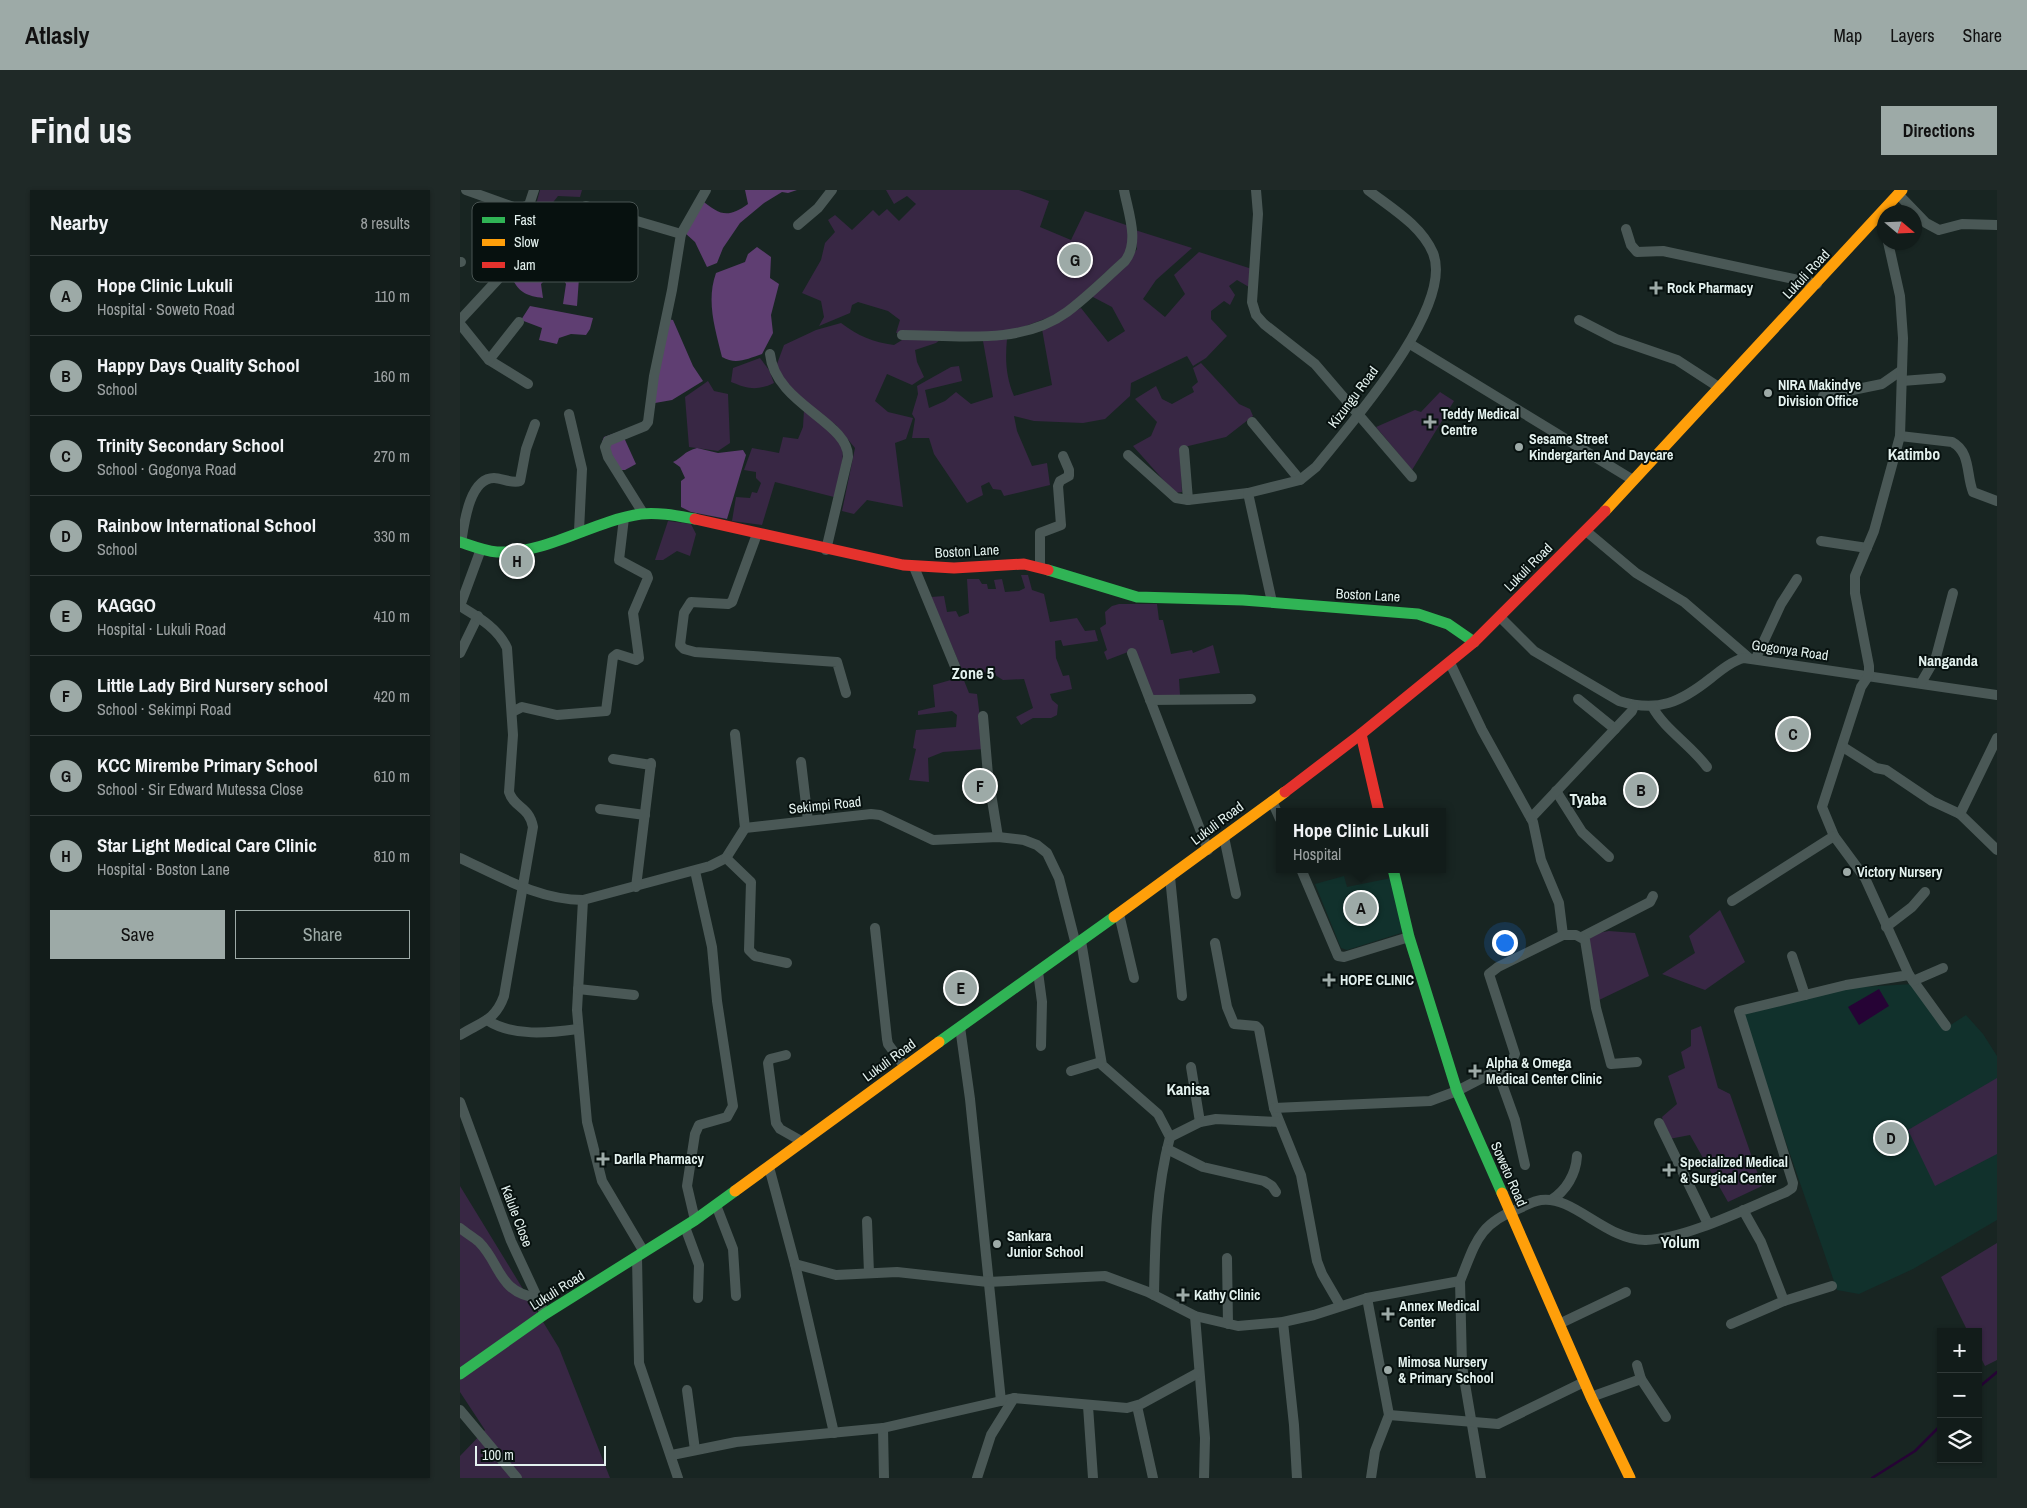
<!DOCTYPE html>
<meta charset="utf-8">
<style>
body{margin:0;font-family:"Archivo Narrow",sans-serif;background:#1f2927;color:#f1f3f6}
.controls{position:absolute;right:15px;bottom:15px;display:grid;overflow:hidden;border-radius:0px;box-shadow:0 1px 4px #0004}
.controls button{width:45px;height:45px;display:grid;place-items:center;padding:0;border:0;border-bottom:1px solid #313a39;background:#121c1a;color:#f1f3f6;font:25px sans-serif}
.compass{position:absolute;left:1417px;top:15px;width:45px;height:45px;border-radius:50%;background:#121c1a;box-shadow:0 1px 4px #0004;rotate:109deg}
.scale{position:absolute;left:15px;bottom:12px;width:131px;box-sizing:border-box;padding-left:5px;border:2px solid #e4f2ef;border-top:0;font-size:14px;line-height:18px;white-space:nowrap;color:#e4f2ef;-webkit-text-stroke:4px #07110f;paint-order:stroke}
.you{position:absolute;left:1044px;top:752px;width:18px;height:18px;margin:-12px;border:4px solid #fff;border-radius:50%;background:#1a73e8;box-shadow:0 0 0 8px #1a73e833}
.badge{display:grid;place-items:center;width:32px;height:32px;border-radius:50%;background:#9daaa7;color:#111;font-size:16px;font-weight:700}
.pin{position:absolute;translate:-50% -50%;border:2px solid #fff;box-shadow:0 1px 5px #0006}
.popup{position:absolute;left:816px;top:618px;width:170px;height:65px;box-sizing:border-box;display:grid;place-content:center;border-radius:0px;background:#121c1a;filter:drop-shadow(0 1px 4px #0005);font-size:16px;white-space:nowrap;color:#9ca1a2}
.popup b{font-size:19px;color:#f1f3f6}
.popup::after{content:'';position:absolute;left:50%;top:100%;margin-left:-10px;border:10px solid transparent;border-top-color:#121c1a}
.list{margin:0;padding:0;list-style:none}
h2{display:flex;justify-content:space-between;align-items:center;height:65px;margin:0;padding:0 20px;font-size:21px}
h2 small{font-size:16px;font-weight:400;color:#9ca1a2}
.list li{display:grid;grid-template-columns:32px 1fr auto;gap:15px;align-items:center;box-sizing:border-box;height:80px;padding:0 20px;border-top:1px solid #313a39}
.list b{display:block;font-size:19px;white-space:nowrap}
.list p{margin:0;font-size:16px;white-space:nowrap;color:#9ca1a2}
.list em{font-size:16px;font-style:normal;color:#9ca1a2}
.actions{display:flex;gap:10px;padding:15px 20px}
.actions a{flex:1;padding:11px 0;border:1px solid #9daaa7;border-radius:0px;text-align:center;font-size:18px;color:#9daaa7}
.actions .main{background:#9daaa7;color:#111}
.icon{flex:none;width:28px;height:28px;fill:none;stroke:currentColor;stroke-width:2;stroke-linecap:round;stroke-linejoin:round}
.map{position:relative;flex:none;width:1537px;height:1288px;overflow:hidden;border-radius:0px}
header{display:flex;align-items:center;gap:30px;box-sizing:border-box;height:70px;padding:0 25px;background:#9daaa7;color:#111}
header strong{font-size:24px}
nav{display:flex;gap:28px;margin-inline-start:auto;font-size:18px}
.intro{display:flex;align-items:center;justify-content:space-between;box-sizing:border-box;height:120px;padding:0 30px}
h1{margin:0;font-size:35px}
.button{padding:12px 22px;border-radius:0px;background:#9daaa7;color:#111;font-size:18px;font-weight:700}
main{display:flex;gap:30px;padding:0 30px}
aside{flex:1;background:#121c1a;border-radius:0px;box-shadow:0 1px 4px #0004}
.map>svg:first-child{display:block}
</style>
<header>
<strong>Atlasly</strong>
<nav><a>Map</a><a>Layers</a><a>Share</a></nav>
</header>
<div class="intro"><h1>Find us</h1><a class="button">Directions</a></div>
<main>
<aside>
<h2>Nearby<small>8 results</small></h2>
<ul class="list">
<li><span class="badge">A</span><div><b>Hope Clinic Lukuli</b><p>Hospital · Soweto Road</p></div><em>110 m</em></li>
<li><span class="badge">B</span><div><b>Happy Days Quality School</b><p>School</p></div><em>160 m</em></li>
<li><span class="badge">C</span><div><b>Trinity Secondary School</b><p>School · Gogonya Road</p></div><em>270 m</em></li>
<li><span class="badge">D</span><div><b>Rainbow International School</b><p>School</p></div><em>330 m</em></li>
<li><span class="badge">E</span><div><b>KAGGO</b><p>Hospital · Lukuli Road</p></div><em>410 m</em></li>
<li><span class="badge">F</span><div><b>Little Lady Bird Nursery school</b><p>School · Sekimpi Road</p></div><em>420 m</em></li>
<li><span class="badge">G</span><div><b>KCC Mirembe Primary School</b><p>School · Sir Edward Mutessa Close</p></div><em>610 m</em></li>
<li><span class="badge">H</span><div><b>Star Light Medical Care Clinic</b><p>Hospital · Boston Lane</p></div><em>810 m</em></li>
</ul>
<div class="actions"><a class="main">Save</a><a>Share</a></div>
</aside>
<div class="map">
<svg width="1537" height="1288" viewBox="0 0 1537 1288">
<rect width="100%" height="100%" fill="#182522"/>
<g fill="#11312c">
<path d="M884,686L887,697L931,688L942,741L941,743L887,760L881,758L855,694Z"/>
<path d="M1453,794L1486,838L1506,825L1523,844L1537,866V1030L1453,1079L1399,1104L1377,1100L1282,825L1384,798Z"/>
</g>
<g fill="#382744">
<path d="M80,0H122L120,7L98,6L83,25L74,22Z"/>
<path d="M426,0H559L589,11L580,37L611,50L625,21L669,36V61L601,123L549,142L436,143L440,130L428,121L398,112L392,115L390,123L359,136L364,127L361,111L342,103L361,70L365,53L375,42L368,30L375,25L392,40L413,20L419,26L427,19L439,31L456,14L447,6L434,14Z"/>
<path d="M675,40L732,58L696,90L683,109L705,127L725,104L714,85L739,62L792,79L789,97L777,90L769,96L775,105L770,115L764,111L751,121V129L767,146L746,168L733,176L727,166L671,193L670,206L645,229L623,233L574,231L554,226L557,241L572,276L587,273L590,295L544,306L541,300L533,299L529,292L521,296L523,305L507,313L474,264L469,248H452L455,229L452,224L458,204L457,196L491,177L499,176L502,191L465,200L469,218L485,211L496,202L511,214L533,207L523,151L547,149C545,170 546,187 554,206L592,195L582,139L621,118L648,152L665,141L652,117L631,106L667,74L677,59Z"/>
<path d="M381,133C398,146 413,152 434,155L442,150L481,149L476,153L455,160L457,172L464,187L452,195L427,184L415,211L428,222L453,228L446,249L435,253L443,317L407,310L394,324L382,321L395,258L376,235L349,216L319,184L317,174L324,155L356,140Z"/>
<path d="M300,168L309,180L314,193C297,201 288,199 271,192L273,178Z"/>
<path d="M741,173L779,214L790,219L793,226L766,247L720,258L722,302L715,303L673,256L691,246L697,232L675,209L696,196L702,209L712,214L734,202L732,197L738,192L733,178Z"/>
<path d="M248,191L254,201L268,204L270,253L258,261L229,257L225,207Z"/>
<path d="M980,202L994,211L952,280L916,237L955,220L961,222Z"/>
<path d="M344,220C390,257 388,249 374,307L315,292L302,335L272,331L276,307L290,308L292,302L297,303L301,293L296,288V282L284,280L292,258L319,263L323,247L338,249L343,237Z"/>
<path d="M208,331L231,334L236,344L230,366L217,361L203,370H195Z"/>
<path d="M561,385H568L572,400L584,404L590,432L617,428L625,441L635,440L638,451L603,456L601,450L595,451L596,468L603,486L609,485L612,499L590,504L592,510L598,515L597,525L591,528H573L561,535L556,527L573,518L564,489L543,490L535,485L514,480H502L471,407L484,406L487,422L496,421L499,427L509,423L507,389H519L522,394H527L528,399H536L534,390L542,389L545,402L559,401L565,398Z"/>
<path d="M659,414H697L699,430H703L711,464L732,460L733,463L753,455L760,483L719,489L720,505H689L668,462L647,470L644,462L647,460L640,438L646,434L645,422L652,416Z"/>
<path d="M498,488H503L509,503L517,504L524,559L483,562L468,568L469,592L449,590L456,559L453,558L456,540L496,537L497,525L492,521L458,525V521L475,517L473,495Z"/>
<path d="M1260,720L1285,772L1245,800L1202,784L1235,763L1229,746Z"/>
<path d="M1149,741L1175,743L1189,786L1137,811L1126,745Z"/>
<path d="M1241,836L1258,898L1270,904L1302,996L1268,1012L1230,945L1209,949L1202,927L1217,914L1208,886L1225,878L1221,862L1231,856V840Z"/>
<path d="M1537,888V964L1475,996L1448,940Z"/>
<path d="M0,996L99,1158L150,1288H0V1266L25,1240L0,1202Z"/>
<path d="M1537,1053V1170L1525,1176L1518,1162V1142H1508L1481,1087Z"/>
</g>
<g fill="#5f3e72">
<path d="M285,0H337L328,3L322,2L304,13L280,33L263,58L257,73L247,77L235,52L225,43L240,9C260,25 267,29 288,14Z"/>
<path d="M297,57L311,67L310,88L319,94L311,125L313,143L302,164C287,169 276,175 262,167C255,138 246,111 256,83L285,72L288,64Z"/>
<path d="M66,58L80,69L120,74L117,116L103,114L106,94L102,87L89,86L81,94L83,108C68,106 59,103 52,88L58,84L62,75L54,69L57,59Z"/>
<path d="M70,116L133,128L130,139L126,145L111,144L99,148L97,154L79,150L82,138L61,130Z"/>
<path d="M208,129L213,130L233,176L243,191L212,210L195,213L194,186Z"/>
<path d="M161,241L176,274L165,280H161L142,252L144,247Z"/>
<path d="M237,258L258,263L283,260L286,265L267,329L231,322L221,317V291L225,288L220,277L213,272C223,267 223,262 237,258Z"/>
</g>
<path fill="#260335" d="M1419,799L1429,816L1399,835L1388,817Z"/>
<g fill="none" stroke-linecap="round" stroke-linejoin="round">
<g stroke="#260335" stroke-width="2.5">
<path d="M1518,1198L1537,1182"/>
<path d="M1412,1288L1455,1261L1481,1235"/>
</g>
<g stroke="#4a5856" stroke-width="10">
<path d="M6,0L59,19L69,15L74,0"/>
<path d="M796,0L798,24L792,112L796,125L804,134L855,174L952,287"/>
<path d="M1438,4L1466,33L1479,40L1502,34L1537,35"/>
<path d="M126,16L221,44"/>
<path d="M1422,23L1424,35"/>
<path d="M338,35L358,18L372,0"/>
<path d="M1166,39L1171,55L1177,62L1203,61L1357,94"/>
<path d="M0,72H1"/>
<path d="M0,130L41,86"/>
<path d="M1119,130L1156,149L1217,170L1260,198"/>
<path d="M0,134L29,170L68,194"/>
<path d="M442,145C495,145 561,156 607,122C627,107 646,88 665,71C680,52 668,22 664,0"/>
<path d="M950,154L1173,290"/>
<path d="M310,164C315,214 389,232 388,267L366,360"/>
<path d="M29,170L59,132"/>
<path d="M1442,191L1481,188"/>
<path d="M1363,206L1422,194L1442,180"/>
<path d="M109,224L122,279L119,341"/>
<path d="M792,232L840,290"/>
<path d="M1440,246L1492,252C1511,262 1506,285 1513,302L1537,311"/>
<path d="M724,260L728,310"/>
<path d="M668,265L716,308L728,310L788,303"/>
<path d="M183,323L148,267L145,257L148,251L185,236L188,232L194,186L212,100L221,44L246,0"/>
<path d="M1126,341L1176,383L1224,412L1289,468"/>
<path d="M297,344L272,412L268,414L231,412L224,423L220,455L224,459L235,462L377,472L386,503"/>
<path d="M1361,351L1407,358"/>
<path d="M1,353C4,335 9,288 34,288C42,288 52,294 60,291L66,259L75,234"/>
<path d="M454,377L499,486"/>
<path d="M580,377V343L601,335L598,296L600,291L609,286V280L603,266"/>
<path d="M812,412L788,303L840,290L856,277C889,236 995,117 973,63C961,35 931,18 908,0"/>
<path d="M1040,427L1074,461L1159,511C1198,523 1221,512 1251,488C1261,480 1272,471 1284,468L1537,505"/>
<path d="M0,463L18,426"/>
<path d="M672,463L748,660"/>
<path d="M1296,468L1321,414L1337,389"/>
<path d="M990,473L1022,540L1073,632L1081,670L1099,713L1103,745"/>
<path d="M1461,493L1476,467L1493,403"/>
<path d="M1118,509L1155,539"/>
<path d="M690,510L791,509"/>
<path d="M1192,516C1204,539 1231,555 1247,577"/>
<path d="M52,522L62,517L97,525L146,521L153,467L157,464L176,470L179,468L173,423L188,388L187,385L159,370L164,328"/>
<path d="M523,526L528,585L538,647"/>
<path d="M275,544L285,638"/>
<path d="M1383,557L1416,578L1426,580L1472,611L1500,624L1537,660"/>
<path d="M153,569L191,575"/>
<path d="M341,572L348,631"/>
<path d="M1096,601L1122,642L1149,667"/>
<path d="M812,611L820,629"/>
<path d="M140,619L185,625"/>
<path d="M1500,624L1537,548"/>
<path d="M1071,628L1172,521L1174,516"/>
<path d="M764,647L776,704"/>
<path d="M0,668C39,686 79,710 123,710L250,676L266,668L285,638L411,624L420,625L473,650L538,647L564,650L577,655L587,663L599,688L616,755"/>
<path d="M266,668L291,692L289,760L295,766L327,773"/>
<path d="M841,679L878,766L884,767L949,747"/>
<path d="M710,687L722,806"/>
<path d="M176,697L191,573"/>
<path d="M123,710L117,820L127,932L142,991L184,1062"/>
<path d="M1272,711L1374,646L1362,617L1401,497L1409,485V476L1395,403V386L1414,341L1440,246L1443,148L1440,106L1428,52"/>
<path d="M659,724L674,788"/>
<path d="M1426,737L1452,717L1465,702"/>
<path d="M415,738L427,849L428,854L445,877"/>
<path d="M1122,747L1190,712L1193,706"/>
<path d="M621,751L642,875L698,924L710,947C696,999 695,1051 694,1105"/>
<path d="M755,753L767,817L774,834L796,836L799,839L814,918L841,985L857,1071L862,1084L880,1115"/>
<path d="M1332,766L1345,805"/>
<path d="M578,782L582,812L581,856"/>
<path d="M1449,785L1486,836"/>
<path d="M1453,791L1483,778"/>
<path d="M118,799L174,805"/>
<path d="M27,830C53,847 89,843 118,839"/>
<path d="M500,837L510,909L541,1211"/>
<path d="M0,845C21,832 35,831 44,806L73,637C69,616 54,618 49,602L53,545L47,458C38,438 18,427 0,416L21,359"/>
<path d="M326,865L310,869L308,873L316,933L320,939L343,952"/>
<path d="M731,877L740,932"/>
<path d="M1037,880L1055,930L1065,975"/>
<path d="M611,881L641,872"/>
<path d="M0,912L51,1051L85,1124"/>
<path d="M814,918L970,911L997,901L1051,873L1055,864L1029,784L1038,777L1103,745H1116L1125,750L1136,818L1151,874L1177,872"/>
<path d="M1199,933L1248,1034"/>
<path d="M710,947L740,932L756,929L819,932"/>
<path d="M707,959L743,977L804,991L812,996L816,1002"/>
<path d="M309,977L335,1074L374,1243"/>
<path d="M1091,1010C1106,1001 1116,984 1117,966"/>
<path d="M256,1015L273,1059L276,1106"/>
<path d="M235,1030L227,996L235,944L239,935L267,927L273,916L257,811L252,757L235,681"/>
<path d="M407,1031L409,1083"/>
<path d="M225,1037L239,1075L238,1108"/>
<path d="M0,1038C6,1043 13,1047 19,1052C41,1074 38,1103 78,1108"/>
<path d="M177,1067L179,1173L218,1288"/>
<path d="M767,1068L768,1134"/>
<path d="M335,1074L376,1085L437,1082L528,1092L645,1086L688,1102L735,1126L778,1136L823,1132L854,1125L907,1108L1000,1091C1016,1052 1018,1034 1060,1018C1066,1015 1074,1011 1081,1010C1113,1005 1147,1051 1186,1050C1226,1049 1287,1018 1326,1002L1332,998L1333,993L1279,821L1386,795L1449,785L1405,688L1374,646"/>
<path d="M1000,1091L1002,1176L1021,1288"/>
<path d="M907,1108L929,1225L915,1261L911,1288"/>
<path d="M1324,1111L1372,1096"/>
<path d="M735,1126L745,1248L744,1288"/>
<path d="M823,1132L834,1235L837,1288"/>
<path d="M1099,1134L1166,1102"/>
<path d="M1271,1134L1324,1111L1301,1052L1283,1020"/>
<path d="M1181,1189L1206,1227"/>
<path d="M227,1200L235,1260"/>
<path d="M1131,1207L1181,1189L1177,1175"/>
<path d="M628,1216L633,1288"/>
<path d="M677,1216L693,1288"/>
<path d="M0,1220L57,1288"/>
<path d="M929,1225L1038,1234L1124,1192"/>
<path d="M423,1238L424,1288"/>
<path d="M212,1265L276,1252L423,1238L554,1208L667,1218L681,1214L738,1183"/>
<path d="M517,1288L531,1245L554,1208"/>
</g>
<g stroke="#30b455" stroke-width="11">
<path d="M0,352C12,356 24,361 37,362C88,364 132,331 181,324C199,322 218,326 235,329"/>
<path d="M588,380L677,407L783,410L958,424L988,434L1014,452"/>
<path d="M933,679L949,747L997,901L1042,1003"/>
<path d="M479,852L654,727"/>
<path d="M0,1184L85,1124L235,1030L275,1001"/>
</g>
<g stroke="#ff9f0a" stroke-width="11">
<path d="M1145,321L1442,0"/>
<path d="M654,727L825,602"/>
<path d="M275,1001L479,852"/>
<path d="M1042,1003L1131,1207L1170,1288"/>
</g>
<g stroke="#e5322d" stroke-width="11">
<path d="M235,329L443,375L494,378L564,374L588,380"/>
<path d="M901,544L919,622"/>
<path d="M825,602L901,544L1014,452L1145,321"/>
</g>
</g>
<g fill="#9daaa7" stroke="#07110f" stroke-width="2">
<path d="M1193.5 90.5h5v5h5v5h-5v5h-5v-5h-5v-5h5z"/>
<circle cx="1308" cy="203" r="5"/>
<path d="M967.5 224.5h5v5h5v5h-5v5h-5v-5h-5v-5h5z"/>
<circle cx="1059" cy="257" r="5"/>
<circle cx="1387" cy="682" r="5"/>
<path d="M866.5 782.5h5v5h5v5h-5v5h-5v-5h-5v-5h5z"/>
<path d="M1012.5 873.5h5v5h5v5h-5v5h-5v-5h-5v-5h5z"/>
<path d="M140.5 961.5h5v5h5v5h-5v5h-5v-5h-5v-5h5z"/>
<path d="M1206.5 972.5h5v5h5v5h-5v5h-5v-5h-5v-5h5z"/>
<circle cx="537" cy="1054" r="5"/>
<path d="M720.5 1097.5h5v5h5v5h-5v5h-5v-5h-5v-5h5z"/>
<path d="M925.5 1116.5h5v5h5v5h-5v5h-5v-5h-5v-5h5z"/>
<circle cx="928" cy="1180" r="5"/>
</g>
<g text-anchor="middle" stroke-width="4" stroke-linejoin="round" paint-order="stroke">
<g font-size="14" fill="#e4f2ef" stroke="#07110f">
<text transform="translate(1346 84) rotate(-47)" y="5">Lukuli Road</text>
<text transform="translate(893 207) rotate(-53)" y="5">Kizungu Road</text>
<text transform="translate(507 361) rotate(-3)" y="5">Boston Lane</text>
<text transform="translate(1068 377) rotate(-45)" y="5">Lukuli Road</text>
<text transform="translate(908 405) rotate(3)" y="5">Boston Lane</text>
<text transform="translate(1330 460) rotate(8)" y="5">Gogonya Road</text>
<text transform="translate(365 615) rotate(-6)" y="5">Sekimpi Road</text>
<text transform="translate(757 633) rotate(-37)" y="5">Lukuli Road</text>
<text transform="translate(429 870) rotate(-36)" y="5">Lukuli Road</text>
<text transform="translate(1049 984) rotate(66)" y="5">Soweto Road</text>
<text transform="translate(57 1026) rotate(69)" y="5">Kalule Close</text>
<text transform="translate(97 1100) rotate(-32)" y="5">Lukuli Road</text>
</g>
<g font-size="14" font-weight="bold" fill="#e4f2ef" stroke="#07110f" text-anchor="start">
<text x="1207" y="103">Rock Pharmacy</text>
<text x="1318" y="200">NIRA Makindye<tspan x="1318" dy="16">Division Office</tspan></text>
<text x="981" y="229">Teddy Medical<tspan x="981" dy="16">Centre</tspan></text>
<text x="1069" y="254">Sesame Street<tspan x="1069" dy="16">Kindergarten And Daycare</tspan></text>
<text x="1397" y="687">Victory Nursery</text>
<text x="880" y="795">HOPE CLINIC</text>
<text x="1026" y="878">Alpha &amp; Omega<tspan x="1026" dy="16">Medical Center Clinic</tspan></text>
<text x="154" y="974">Darlla Pharmacy</text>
<text x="1220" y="977">Specialized Medical<tspan x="1220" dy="16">&amp; Surgical Center</tspan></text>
<text x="547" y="1051">Sankara<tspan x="547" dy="16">Junior School</tspan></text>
<text x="734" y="1110">Kathy Clinic</text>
<text x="939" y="1121">Annex Medical<tspan x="939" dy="16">Center</tspan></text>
<text x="938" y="1177">Mimosa Nursery<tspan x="938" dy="16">&amp; Primary School</tspan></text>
</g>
<g font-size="15" font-weight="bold" fill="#e4f2ef" stroke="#07110f">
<text x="1488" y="476">Nanganda</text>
</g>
<g font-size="16" font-weight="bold" fill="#e4f2ef" stroke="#07110f">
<text x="1454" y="270">Katimbo</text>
<text x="513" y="489">Zone 5</text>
<text x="1128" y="615">Tyaba</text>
<text x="728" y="905">Kanisa</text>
<text x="1220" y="1058">Yolum</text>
</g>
</g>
<rect x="12" y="12" width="166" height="80" rx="8" fill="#07110f" stroke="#495452" stroke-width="1"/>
<rect x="22" y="27" width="23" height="6" fill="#30b455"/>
<rect x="22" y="49" width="23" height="7" fill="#ff9f0a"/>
<rect x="22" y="72" width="23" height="6" fill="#e5322d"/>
<g font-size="14" fill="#e4f2ef">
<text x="54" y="35">Fast</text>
<text x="54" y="57">Slow</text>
<text x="54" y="80">Jam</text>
</g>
</svg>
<div class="controls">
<button>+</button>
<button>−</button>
<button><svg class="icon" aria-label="layers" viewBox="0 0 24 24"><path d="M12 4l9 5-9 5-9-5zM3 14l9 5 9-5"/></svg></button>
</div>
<svg class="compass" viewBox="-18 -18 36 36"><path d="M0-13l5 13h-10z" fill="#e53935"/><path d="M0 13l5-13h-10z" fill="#9ca1a2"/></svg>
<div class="scale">100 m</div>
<div class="you"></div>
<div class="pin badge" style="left:901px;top:718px">A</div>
<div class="popup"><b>Hope Clinic Lukuli</b>Hospital</div>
<div class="pin badge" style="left:1181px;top:600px">B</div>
<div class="pin badge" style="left:1333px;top:544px">C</div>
<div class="pin badge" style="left:1431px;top:948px">D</div>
<div class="pin badge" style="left:501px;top:798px">E</div>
<div class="pin badge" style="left:520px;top:596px">F</div>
<div class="pin badge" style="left:615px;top:70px">G</div>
<div class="pin badge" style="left:57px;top:371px">H</div>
</div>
</main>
